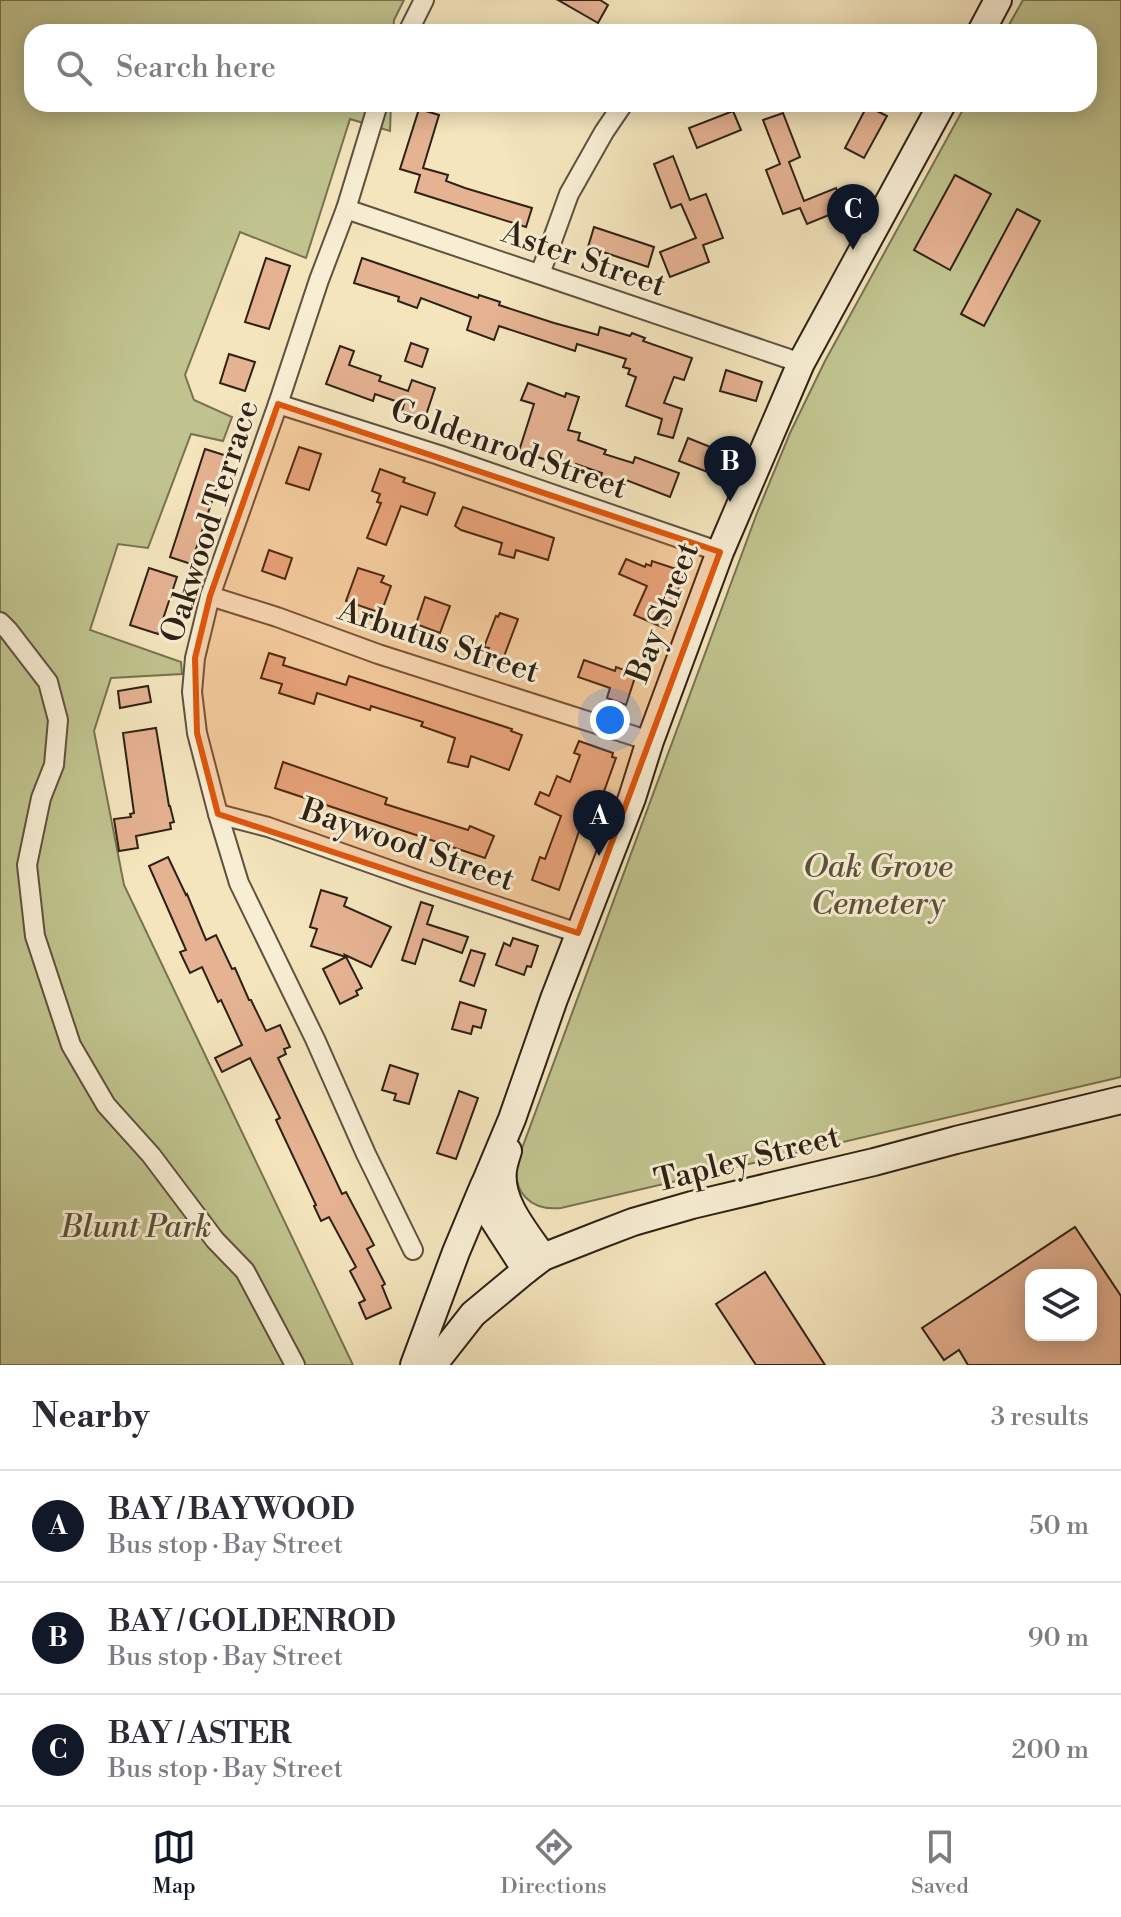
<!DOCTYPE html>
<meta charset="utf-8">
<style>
body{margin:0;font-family:"Libre Bodoni",serif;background:#f7f7f7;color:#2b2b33}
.controls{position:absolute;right:24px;bottom:24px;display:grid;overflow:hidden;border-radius:16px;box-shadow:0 4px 20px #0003}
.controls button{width:72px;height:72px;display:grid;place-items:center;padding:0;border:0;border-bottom:2px solid #e1e1e2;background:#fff;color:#2b2b33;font:40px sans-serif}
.you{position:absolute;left:610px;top:720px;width:28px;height:28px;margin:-20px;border:6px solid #fff;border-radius:50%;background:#1a73e8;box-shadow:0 0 0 12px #1a73e833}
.badge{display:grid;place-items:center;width:52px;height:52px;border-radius:50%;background:#111827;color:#fff;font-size:26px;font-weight:700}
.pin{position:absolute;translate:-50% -66px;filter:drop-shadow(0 2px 4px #0008)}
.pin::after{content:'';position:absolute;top:42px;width:28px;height:24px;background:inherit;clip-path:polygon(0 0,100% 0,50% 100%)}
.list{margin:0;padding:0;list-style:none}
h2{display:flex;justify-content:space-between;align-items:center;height:104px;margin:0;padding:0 32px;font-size:34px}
h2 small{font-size:26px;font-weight:400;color:#7c7c81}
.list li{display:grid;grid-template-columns:52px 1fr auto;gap:24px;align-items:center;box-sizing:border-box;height:112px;padding:0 32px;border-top:2px solid #e1e1e2}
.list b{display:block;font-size:30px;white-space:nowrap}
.list p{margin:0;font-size:26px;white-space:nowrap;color:#7c7c81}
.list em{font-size:26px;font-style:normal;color:#7c7c81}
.icon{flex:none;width:44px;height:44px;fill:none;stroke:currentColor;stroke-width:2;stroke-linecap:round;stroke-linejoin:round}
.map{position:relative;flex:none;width:1121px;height:1365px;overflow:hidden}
.search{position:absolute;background:#fff;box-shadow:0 4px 20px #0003;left:24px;right:24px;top:24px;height:88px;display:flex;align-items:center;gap:20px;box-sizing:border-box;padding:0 28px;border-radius:24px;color:#7c7c81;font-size:30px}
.sheet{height:440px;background:#fff}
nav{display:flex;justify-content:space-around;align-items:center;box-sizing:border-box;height:112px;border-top:2px solid #e1e1e2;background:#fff;font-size:22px;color:#7c7c81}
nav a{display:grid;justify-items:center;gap:4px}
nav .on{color:#111827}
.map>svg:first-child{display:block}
</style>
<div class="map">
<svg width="1121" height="1365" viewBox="0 0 1121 1365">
<rect width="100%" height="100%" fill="#f4e5bd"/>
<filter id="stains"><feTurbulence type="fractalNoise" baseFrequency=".0025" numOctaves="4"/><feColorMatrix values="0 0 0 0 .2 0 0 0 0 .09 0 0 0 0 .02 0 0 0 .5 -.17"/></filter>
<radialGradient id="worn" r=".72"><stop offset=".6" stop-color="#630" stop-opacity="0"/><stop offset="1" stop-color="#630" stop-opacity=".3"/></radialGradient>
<g fill="#c0c38e" stroke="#777252" stroke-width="2">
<path d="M0,0H404L394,20L393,32H32V104H391L390,131L350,119L306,258L240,232L185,375L194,400L232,417L223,441L191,434L148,548L118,544L90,630L181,662L182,674L111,678L94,731L124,885L353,1365H0Z"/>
<path d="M1023,0H1121V1077L561,1208C531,1211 512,1193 517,1162L757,513L790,433L825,361L966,104H1089V32H1005Z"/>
</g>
<g fill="#e5b292" stroke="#2e2115" stroke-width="2" fill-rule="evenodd">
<path d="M558,0H600L608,5L598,23Z"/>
<path d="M867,106L887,116L864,158L845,148Z"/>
<path d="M419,109L439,115L423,168L448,175L446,181L465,188L532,208L526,227L415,192L420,175L400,169Z"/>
<path d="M733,111L741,130L697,148L689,128Z"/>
<path d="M783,113L800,157L789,162L804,201L836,188L844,209L807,224L800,208L783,214L766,170L780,164L763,120Z"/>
<path d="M673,156L690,200L706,194L723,238L703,245L709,262L670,277L660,252L696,238L681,204L671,208L654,164Z"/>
<path d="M955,175L991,194L950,270L914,250Z"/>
<path d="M1017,209L1040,221L984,326L961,314Z"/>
<path d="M594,227L654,247L648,267L588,247Z"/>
<path d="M266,258L290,266L269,329L245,322Z"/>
<path d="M362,258L478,298L479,295L500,302L499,305L554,323L598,335L600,327L630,336L632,333L645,338L643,341L692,358L684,380L674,377L664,403L682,409L673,438L658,434L662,419L626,406L636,377L628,374L630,369L623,367L626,359L577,344L575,351L499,326L494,340L467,330L471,317L421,298L417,308L398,301L399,297L354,283Z"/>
<path d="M411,343L428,349L422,367L405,361Z"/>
<path d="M340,346L354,351L349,365L381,376L379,381L408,391L412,380L435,388L425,418L402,411L404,404L375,394L373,401L326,384Z"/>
<path d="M229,354L255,362L245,391L220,383Z"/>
<path d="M726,370L762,382L756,401L720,391Z"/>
<path d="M528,383L565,397L566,393L579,397L568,430L580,433L578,440L606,450L604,454L633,463L635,457L679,473L670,497L621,478L618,489L598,483L602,473L576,464L574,469L519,451L534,404L521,400Z"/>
<path d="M688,438L718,450L717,454L731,459L723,478L679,461Z"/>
<path d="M299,447L321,454L309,490L286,483Z"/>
<path d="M205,449L227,456L191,564L170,557Z"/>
<path d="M380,469L405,478L403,482L435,493L427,515L401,506L386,545L367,538L381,503L377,502L380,494L372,491Z"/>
<path d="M463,507L554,538L548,560L516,550L514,558L499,554L502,543L461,530L455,526Z"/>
<path d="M269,550L292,558L285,579L262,571Z"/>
<path d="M626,559L645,567L646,564L651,566L652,561L679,570L678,573L684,575L664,628L634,615L647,586L619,574Z"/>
<path d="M149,568L177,577L158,634L130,625Z"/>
<path d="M358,568L384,576L381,582L391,586L381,613L346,601Z"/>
<path d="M425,597L450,606L440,633L416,624Z"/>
<path d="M500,613L518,619L503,659L487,653L489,648L484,647L496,616L498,617Z"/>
<path d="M269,653L285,658L283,665L346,685L349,676L512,729L511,731L522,735L509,770L471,756L468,767L448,762L455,738L421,726L423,722L371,706L370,710L317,693L314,704L279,693L282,684L261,678Z"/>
<path d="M584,660L615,671L616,667L636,674L626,705L607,698L610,688L578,677Z"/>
<path d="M148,686L151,702L120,708L118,691Z"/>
<path d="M156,728L169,806H170L174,822L170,823L171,829L136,836L138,848L119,851L114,819L131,817L130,814L134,813L123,733Z"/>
<path d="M579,741L613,753L612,757L616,758L598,808L594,806L591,813L586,811L559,890L532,880L540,857L545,859L561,816L535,804L540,792L549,796L557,776L570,782L580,755L574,753Z"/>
<path d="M283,762L387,798L385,804L468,830L470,826L494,836L485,858L275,788Z"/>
<path d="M168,857L186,895L187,894L206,940L216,935L232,969L235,968L249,1000H251L266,1031L280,1025L290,1047L284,1049L286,1054L278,1058L342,1194L346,1192L374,1245L367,1249L385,1284L382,1286L391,1308L366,1319L359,1303L365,1300L350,1271L356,1267L329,1217L321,1221L314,1206L316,1205L276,1120L280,1118L250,1058L222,1072L215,1058L242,1045L221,1000L218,1002L202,967L190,973L180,952L186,950L149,866Z"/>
<path d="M321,890L347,898L344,906L391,927L371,967L345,955L362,988L356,991L358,995L340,1004L323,969L346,957L311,946L317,929L310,927Z"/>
<path d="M421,902L433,906L427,924L468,937L462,953L423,939L415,964L402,960Z"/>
<path d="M513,938L538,946L531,967L527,966L524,975L496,965L504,943L510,946Z"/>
<path d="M471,950L485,954L474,986L460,981Z"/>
<path d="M460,1002L486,1010L481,1028L473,1026L471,1034L452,1029Z"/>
<path d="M390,1065L418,1074L409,1104L394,1100L396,1094L382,1090Z"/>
<path d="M459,1091L478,1098L456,1159L437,1153Z"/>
<path d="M1075,1227L1121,1296V1365H968L959,1350L944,1360L922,1328ZM1031,1275H1091V1335H1031Z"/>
<path d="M765,1272L825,1365H756L716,1304Z"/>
</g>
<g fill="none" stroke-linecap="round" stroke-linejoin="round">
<defs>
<g id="street">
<path d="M408,32L424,0"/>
<path d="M378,104L346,209L319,280L278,404L210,596L195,658L192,692L197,733L218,814L239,883L315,1039L366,1154L413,1250"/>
<path d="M346,209L801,363"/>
<path d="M540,274L569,194L604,132L623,104"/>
<path d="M278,404L439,455L720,552"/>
<path d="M210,596L277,617L378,654L650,741"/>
<path d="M0,622L8,630L48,682L58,720L54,765L41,798L27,865L35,936L71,1045L106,1105L151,1155L215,1240L245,1271L295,1365"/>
<path d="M218,814L268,827L418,880L578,933"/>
</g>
<g id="secondary">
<path d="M981,32L998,0"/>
<path d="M508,1151C506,1157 504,1163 503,1170C499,1202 526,1232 543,1257"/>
<path d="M526,1270L486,1208V1181L512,1119L554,999L632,798L650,741L720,552L801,363L942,104"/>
<path d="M414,1365L456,1252L484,1185"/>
<path d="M433,1365L473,1314L526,1270L543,1257L599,1235L633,1222L692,1205L874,1162L956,1140L1121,1100"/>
</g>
</defs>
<use href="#street" stroke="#60523f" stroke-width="22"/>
<use href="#secondary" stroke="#2e2115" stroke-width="30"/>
<use href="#street" stroke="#f8eed4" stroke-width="18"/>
<use href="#secondary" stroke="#f8eed4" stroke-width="26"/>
</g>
<path fill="#df560c" fill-opacity="0.2" stroke="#df560c" stroke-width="6" stroke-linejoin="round" d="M278,404L720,552L578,933L218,814L197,733L195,658L210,596Z"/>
<g text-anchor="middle" stroke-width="6" stroke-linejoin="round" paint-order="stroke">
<g font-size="32" fill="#2e2115" stroke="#f8eed4">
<text transform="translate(584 258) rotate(19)" y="11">Aster Street</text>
<text transform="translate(509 448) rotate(19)" y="11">Goldenrod Street</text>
<text transform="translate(209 521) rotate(-72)" y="11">Oakwood Terrace</text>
<text transform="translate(662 612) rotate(-69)" y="11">Bay Street</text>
<text transform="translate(439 640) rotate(18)" y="11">Arbutus Street</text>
<text transform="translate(408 844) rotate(19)" y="11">Baywood Street</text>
<text transform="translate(747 1158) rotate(-14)" y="11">Tapley Street</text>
</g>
<g font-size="32" font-style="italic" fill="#5a5239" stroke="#f8eed4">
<text x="878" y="877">Oak Grove<tspan x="878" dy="37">Cemetery</tspan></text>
<text x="136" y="1237">Blunt Park</text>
</g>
</g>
<rect width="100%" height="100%" filter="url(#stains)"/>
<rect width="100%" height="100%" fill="url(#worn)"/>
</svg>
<div class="controls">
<button><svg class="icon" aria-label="layers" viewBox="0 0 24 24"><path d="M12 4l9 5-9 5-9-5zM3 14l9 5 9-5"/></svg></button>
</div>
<div class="you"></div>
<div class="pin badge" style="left:599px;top:856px">A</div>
<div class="pin badge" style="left:730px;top:502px">B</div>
<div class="pin badge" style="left:853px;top:250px">C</div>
<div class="search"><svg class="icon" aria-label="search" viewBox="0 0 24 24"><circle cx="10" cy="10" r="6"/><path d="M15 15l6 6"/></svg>Search here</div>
</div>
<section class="sheet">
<h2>Nearby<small>3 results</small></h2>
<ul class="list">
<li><span class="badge">A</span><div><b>BAY / BAYWOOD</b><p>Bus stop · Bay Street</p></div><em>50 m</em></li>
<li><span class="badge">B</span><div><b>BAY / GOLDENROD</b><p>Bus stop · Bay Street</p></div><em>90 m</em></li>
<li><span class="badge">C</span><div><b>BAY / ASTER</b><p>Bus stop · Bay Street</p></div><em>200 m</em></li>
</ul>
</section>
<nav>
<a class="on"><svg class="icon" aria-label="map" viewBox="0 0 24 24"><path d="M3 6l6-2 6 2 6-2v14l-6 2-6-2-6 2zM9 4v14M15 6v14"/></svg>Map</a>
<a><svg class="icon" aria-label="directions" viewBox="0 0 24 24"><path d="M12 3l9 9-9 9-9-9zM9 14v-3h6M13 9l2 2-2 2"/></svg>Directions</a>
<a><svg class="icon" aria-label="saved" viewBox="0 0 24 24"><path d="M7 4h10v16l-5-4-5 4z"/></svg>Saved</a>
</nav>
